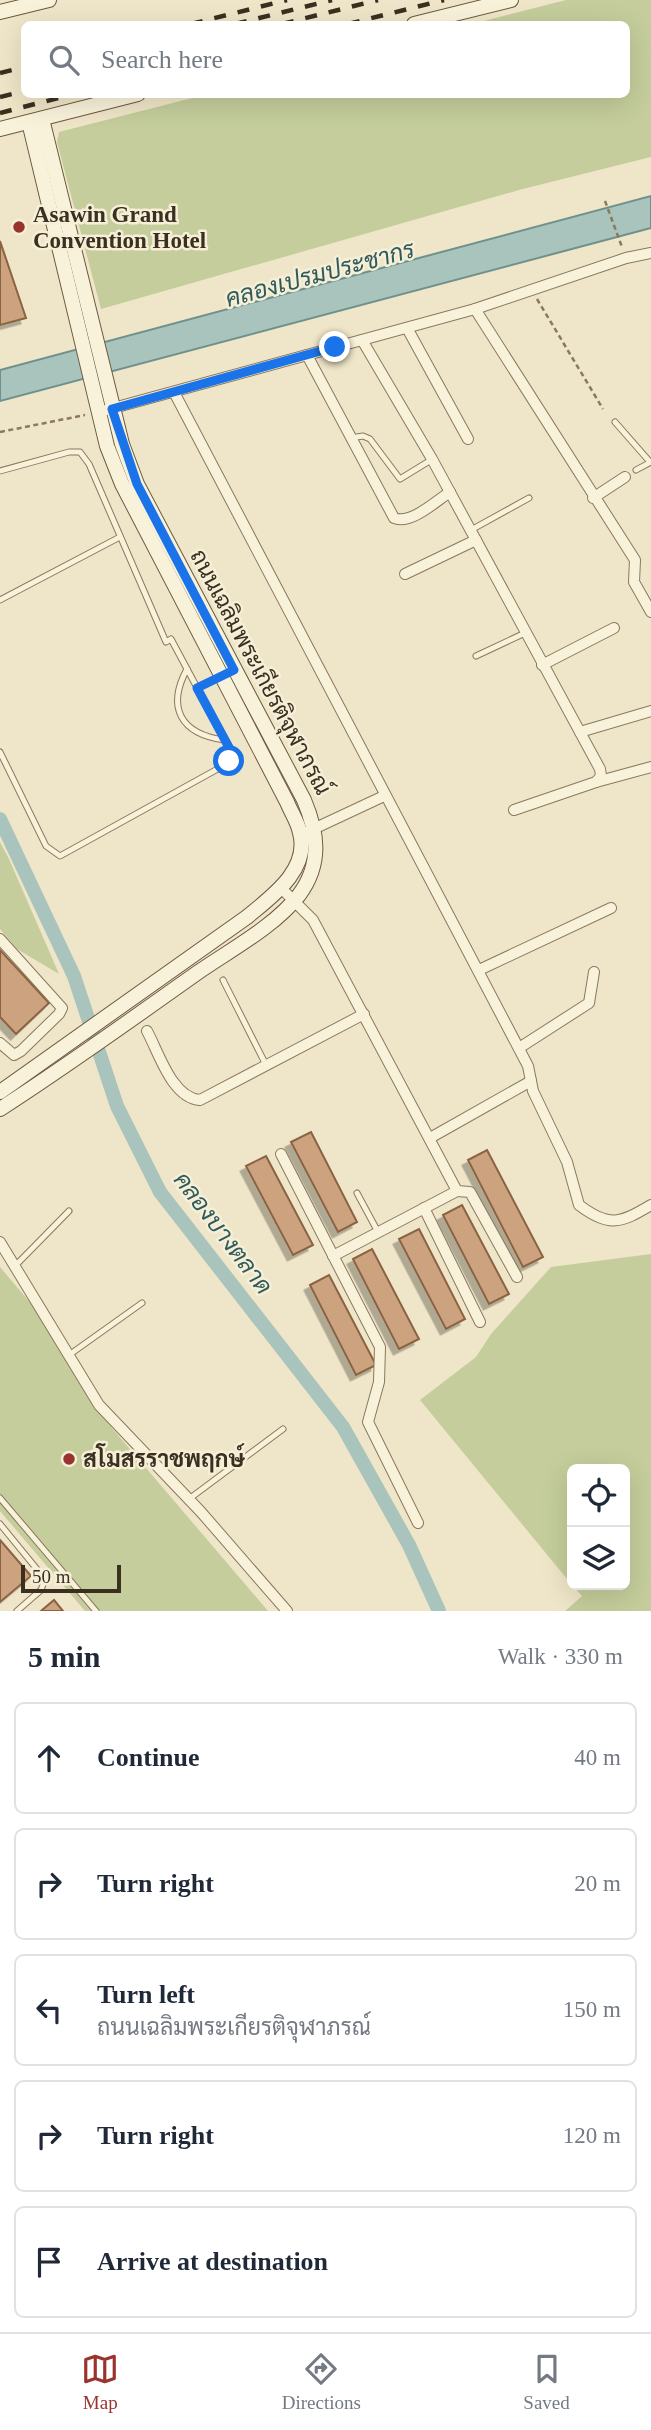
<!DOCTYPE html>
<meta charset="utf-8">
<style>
body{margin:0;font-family:"Times New Roman",Sarabun,serif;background:#f2f2f3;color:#1f2937}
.controls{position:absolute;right:21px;bottom:21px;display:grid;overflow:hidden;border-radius:10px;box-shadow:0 7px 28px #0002}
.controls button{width:63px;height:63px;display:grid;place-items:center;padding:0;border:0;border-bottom:2px solid #e0e1e3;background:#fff;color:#1f2937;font:35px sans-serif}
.scale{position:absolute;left:21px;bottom:18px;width:100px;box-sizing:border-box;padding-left:7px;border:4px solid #3b2f20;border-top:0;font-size:19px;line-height:24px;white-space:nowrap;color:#3b2f20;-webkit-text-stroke:5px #f6efd8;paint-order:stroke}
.stop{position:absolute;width:21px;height:21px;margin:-16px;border:5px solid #1a73e8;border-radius:50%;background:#fff}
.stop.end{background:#1a73e8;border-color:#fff;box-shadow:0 2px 7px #0008}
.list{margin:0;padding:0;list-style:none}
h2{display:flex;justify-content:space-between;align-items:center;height:91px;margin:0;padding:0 28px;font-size:30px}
h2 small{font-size:23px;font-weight:400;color:#747a83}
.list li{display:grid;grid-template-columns:46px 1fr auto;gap:21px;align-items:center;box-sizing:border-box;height:112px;margin:0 14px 14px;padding:0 14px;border:2px solid #e0e1e3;border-radius:10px}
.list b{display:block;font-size:26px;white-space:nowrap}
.list p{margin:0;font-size:23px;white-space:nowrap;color:#747a83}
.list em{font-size:23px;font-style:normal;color:#747a83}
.icon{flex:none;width:38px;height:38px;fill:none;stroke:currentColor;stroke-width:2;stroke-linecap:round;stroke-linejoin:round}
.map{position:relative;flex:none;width:651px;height:1611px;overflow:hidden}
.search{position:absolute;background:#fff;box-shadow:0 7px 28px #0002;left:21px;right:21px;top:21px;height:77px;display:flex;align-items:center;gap:18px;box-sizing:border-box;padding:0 24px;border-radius:10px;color:#747a83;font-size:26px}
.sheet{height:721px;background:#fff}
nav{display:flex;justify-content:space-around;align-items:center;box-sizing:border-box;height:98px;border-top:2px solid #e0e1e3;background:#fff;font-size:19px;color:#747a83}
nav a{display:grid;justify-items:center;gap:4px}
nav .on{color:#9a332d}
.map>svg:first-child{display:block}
</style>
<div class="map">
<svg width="651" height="1611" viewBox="0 0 651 1611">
<defs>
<filter id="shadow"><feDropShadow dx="-5.5" dy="5.5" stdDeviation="0" flood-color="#0004"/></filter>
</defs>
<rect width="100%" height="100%" fill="#efe5c8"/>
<g fill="#c4cd9b">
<path d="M566,0H651V157L519,190L101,309L57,142L59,132L204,95L626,94V24H472Z"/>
<path d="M0,842L9,859L59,974L17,949L0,929Z"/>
<path d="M651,1254V1611H565L582,1596L572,1585H625V1469H572V1585L420,1400L476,1357L491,1334L551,1267Z"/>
<path d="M0,1267L33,1306L94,1407L268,1611H85L0,1511Z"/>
</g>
<path fill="#a9c3bd" stroke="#6f918b" stroke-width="2" d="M651,196V228L0,401V370Z"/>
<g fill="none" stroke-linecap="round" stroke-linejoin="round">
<path stroke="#a9c3bd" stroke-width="14" d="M0,819L74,976L117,1106L160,1192L343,1427L409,1545L439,1611"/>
</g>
<g fill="#cca37e" stroke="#8a6343" stroke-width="2" filter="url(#shadow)">
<path d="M0,241L26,318L0,325Z"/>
<path d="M0,950L49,1003L16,1034L0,1017Z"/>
<path d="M311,1132L357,1222L338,1232L291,1142Z"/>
<path d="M487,1150L543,1257L523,1267L468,1160Z"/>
<path d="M266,1156L313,1245L293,1255L246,1166Z"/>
<path d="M462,1205L509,1294L489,1304L443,1215Z"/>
<path d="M419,1229L465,1319L446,1329L399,1239Z"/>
<path d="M372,1249L419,1339L399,1349L353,1259Z"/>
<path d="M329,1275L376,1365L356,1375L310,1285Z"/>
<path d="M0,1540L31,1576L0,1602Z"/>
<path d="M54,1600L63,1611H41Z"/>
</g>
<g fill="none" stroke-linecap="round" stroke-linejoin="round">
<defs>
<g id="lane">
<path d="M615,422L650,462"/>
<path d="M350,438L363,436L370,439L400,479L431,460"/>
<path d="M636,470L651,462"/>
<path d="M0,471L69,452H80L89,464L166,642L171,639L232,753L223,766L60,856L46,846L0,752"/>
<path d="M471,530L529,498"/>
<path d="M0,600L118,538"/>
<path d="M476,656L525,633"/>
<path d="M187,669C166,708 181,734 224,740"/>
<path d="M197,688L234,670"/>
<path d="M223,980L266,1065"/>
<path d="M357,1193L378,1232"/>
<path d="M16,1265L69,1211"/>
<path d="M69,1355L142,1303"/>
<path d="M0,1498L96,1611"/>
<path d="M189,1499L283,1429"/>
<path d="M0,1524L45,1579L41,1590L17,1611"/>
</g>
<g id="street">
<path d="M475,309L635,560L634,582L651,612"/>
<path d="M407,328L468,439"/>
<path d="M362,340L432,459L600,769L601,776L596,782L514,810"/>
<path d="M307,355L394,518C411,525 436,501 450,492"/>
<path d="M175,394L528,1066L533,1091L567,1162L579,1205C609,1228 621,1223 651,1205"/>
<path d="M106,410L475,309L626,258L651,253"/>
<path d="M593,498L625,477"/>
<path d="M405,574L476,540"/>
<path d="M542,665L614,628"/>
<path d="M580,732L651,711"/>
<path d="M596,782L651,767"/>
<path d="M307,832L384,796"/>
<path d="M281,888L313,920L457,1191L333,1256"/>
<path d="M0,939L62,1008L59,1014L21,1051L14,1055L0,1043"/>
<path d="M479,970L611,908"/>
<path d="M147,1031C159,1053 172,1098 200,1100L364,1014"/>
<path d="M519,1048L589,1003L594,972"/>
<path d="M430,1138L531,1081"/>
<path d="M281,1154L380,1347L379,1382L368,1422L418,1523"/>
<path d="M457,1191L470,1192L517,1277"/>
<path d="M424,1208L480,1322"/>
<path d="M0,1242L99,1405L201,1512L287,1611"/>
</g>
<g id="secondary">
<path d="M0,12L49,0"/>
<path d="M414,24L511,0"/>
<path d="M0,129L138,94"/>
<path d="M0,1092L247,917C271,897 310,870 300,833C298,822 291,812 287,802L122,484L107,446L29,122"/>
<path d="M0,1109C67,1066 132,1019 197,973C230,950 274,927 299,895C322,864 318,833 304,800L137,484L122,444L42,119"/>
</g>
</defs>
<use href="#lane" stroke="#8b785d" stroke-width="7"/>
<use href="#street" stroke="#8b785d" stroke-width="12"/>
<use href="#secondary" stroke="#6d5940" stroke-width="16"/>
<g stroke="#8b785d" stroke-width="2.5" stroke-dasharray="5 3.5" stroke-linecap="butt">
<path d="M605,201L622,247"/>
<path d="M537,299L603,409"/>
<path d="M0,432L85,415"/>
</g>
<use href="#lane" stroke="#f9f2db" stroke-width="5"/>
<use href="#street" stroke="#f9f2db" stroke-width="10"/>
<use href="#secondary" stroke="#f9f2db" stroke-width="14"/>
<g stroke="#3b2f20" stroke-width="4.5" stroke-dasharray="12 12" stroke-linecap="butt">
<path d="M191,24L287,0"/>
<path d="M235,24L332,0"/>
<path d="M282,24L378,0"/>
<path d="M348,24L444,0"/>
<path d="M0,73L24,67"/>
<path d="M0,97L24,91"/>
<path d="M0,113L74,94"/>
</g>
</g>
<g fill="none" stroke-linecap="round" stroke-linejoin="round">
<path stroke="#1a73e8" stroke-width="9" d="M229,761L232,753L197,688L234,670L137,484L112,409L335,347"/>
</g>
<g fill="#9a332d" stroke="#f6efd8" stroke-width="2.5">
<circle cx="19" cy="227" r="7"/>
<circle cx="69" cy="1459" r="7"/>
</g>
<g text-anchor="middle" stroke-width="5" stroke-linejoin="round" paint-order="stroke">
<g font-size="23" font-weight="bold" fill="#3b2f20" stroke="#f6efd8" text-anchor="start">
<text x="33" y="222">Asawin Grand<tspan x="33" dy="26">Convention Hotel</tspan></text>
<text x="83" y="1467">สโมสรราชพฤกษ์</text>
</g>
<g font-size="23" fill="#3b2f20" stroke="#f6efd8">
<text transform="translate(261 672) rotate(62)" y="8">ถนนเฉลิมพระเกียรติจุฬาภรณ์</text>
</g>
<g font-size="24" font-style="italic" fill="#305b5b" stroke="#f6efd8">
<text transform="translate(320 274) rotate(-15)" y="8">คลองเปรมประชากร</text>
<text transform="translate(223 1233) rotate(53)" y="8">คลองบางตลาด</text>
</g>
</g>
</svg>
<div class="controls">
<button><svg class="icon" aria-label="locate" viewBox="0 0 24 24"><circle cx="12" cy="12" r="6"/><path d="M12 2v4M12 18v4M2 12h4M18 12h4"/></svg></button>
<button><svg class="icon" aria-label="layers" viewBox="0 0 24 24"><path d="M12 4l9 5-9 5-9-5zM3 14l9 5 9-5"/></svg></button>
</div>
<div class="scale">50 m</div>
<div class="stop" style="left:229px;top:761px"></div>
<div class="stop end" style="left:335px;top:347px"></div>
<div class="search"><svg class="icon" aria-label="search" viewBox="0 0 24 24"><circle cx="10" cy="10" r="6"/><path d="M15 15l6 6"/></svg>Search here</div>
</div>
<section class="sheet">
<h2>5 min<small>Walk · 330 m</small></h2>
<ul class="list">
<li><svg class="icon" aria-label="ahead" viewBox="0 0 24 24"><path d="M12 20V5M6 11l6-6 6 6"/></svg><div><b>Continue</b></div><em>40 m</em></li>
<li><svg class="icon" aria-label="right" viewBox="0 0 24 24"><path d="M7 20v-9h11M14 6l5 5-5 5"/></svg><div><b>Turn right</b></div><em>20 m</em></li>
<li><svg class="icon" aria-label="left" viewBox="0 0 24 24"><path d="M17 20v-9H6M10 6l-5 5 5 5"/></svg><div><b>Turn left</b><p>ถนนเฉลิมพระเกียรติจุฬาภรณ์</p></div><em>150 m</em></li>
<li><svg class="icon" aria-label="right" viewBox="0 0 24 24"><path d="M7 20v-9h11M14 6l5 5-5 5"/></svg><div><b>Turn right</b></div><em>120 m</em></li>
<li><svg class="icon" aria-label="arrive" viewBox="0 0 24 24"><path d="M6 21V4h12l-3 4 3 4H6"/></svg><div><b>Arrive at destination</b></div></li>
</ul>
</section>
<nav>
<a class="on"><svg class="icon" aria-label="map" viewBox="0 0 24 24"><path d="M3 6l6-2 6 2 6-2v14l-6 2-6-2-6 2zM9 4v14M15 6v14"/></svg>Map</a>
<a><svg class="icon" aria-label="directions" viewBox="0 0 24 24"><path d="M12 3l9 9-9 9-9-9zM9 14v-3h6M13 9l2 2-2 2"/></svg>Directions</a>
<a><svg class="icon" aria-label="saved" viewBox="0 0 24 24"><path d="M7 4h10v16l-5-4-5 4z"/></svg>Saved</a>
</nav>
